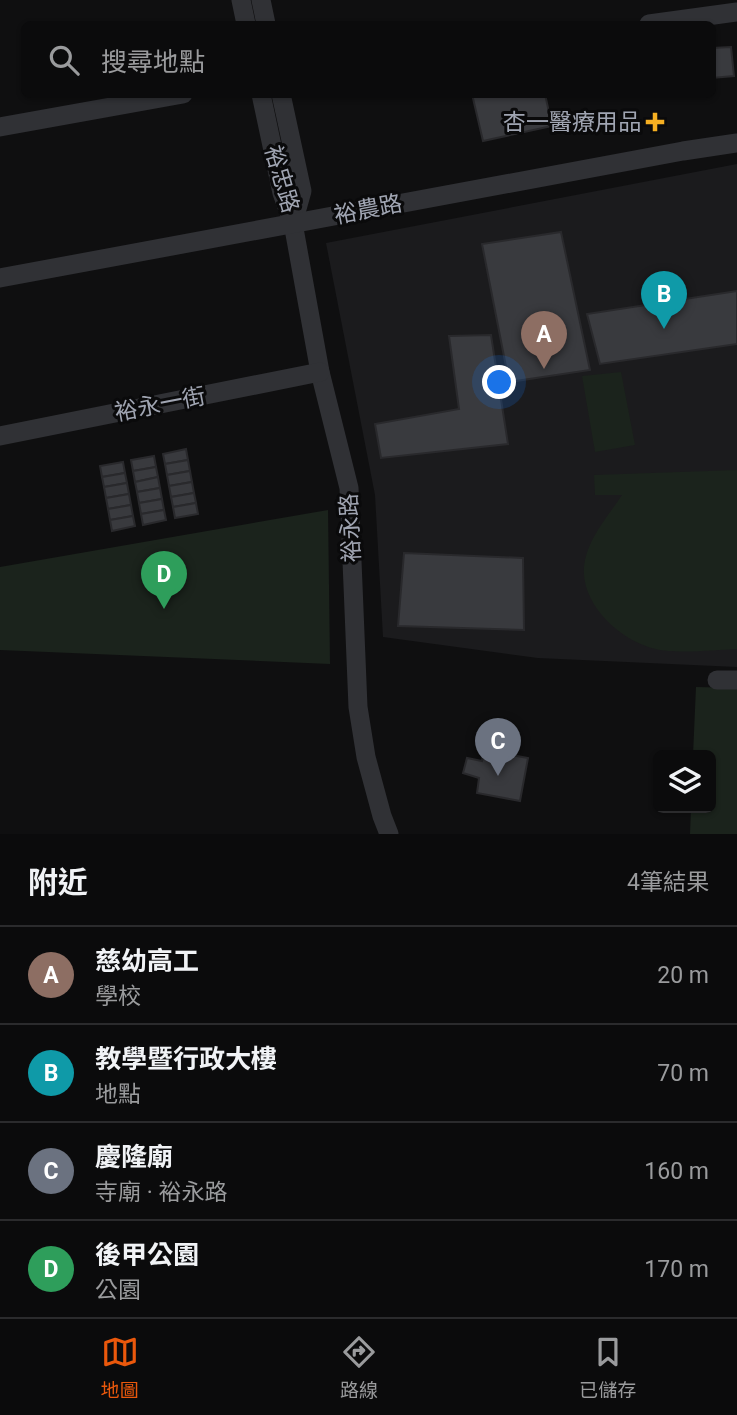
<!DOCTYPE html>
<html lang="zh-TW">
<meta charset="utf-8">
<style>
body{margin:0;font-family:Roboto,"Noto Sans TC",sans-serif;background:#141415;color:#f1f3f6}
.controls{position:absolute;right:21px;bottom:21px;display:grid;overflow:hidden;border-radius:10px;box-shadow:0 2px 5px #0004}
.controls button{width:63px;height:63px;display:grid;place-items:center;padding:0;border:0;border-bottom:2px solid #2b2b2d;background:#0b0b0c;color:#f1f3f6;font:35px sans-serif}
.you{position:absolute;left:500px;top:383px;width:24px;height:24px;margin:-18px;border:5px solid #fff;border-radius:50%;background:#1a73e8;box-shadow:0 0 0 10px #1a73e833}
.badge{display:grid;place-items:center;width:46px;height:46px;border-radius:50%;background:#ea580c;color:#fff;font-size:23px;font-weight:700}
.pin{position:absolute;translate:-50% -58px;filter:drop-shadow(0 2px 4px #0008)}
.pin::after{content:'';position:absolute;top:37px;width:24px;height:21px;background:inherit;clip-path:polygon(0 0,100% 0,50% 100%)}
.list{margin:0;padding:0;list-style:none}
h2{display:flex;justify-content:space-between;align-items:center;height:91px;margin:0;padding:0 28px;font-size:30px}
h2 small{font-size:23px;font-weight:400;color:#9a9b9d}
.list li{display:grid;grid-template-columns:46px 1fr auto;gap:21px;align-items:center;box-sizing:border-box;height:98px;padding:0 28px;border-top:2px solid #2b2b2d}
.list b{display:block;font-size:26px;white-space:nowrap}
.list p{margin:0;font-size:23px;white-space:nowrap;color:#9a9b9d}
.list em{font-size:23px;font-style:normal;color:#9a9b9d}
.icon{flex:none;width:38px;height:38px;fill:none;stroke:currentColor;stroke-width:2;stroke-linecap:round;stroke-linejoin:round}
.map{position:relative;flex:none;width:737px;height:834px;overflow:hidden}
.search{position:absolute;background:#0b0b0c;box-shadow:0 2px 5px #0004;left:21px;right:21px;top:21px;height:77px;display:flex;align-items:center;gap:18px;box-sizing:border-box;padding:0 24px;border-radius:10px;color:#9a9b9d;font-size:26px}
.sheet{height:483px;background:#0b0b0c}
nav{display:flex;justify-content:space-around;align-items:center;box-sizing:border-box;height:98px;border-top:2px solid #2b2b2d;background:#0b0b0c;font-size:19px;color:#9a9b9d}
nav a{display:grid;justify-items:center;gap:4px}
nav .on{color:#ea580c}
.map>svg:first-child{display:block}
</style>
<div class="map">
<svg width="737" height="834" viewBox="0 0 737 834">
<rect width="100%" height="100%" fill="#0f0f10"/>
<path fill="#1b1b1d" d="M737,164V667L538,658L383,637L375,495L326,243Z"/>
<g fill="#1b231c">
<path d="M621,372L635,445L595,452L582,376Z"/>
<path d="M737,470V649C716,650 674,654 656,649C619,641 576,600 585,560C590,536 609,515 622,495H595L594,475Z"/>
<path d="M328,510L330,664L0,650V567Z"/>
<path d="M696,687L737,688V834H690L691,808H711V755H693Z"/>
</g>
<g fill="#393a3e" stroke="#29292c" stroke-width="2">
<path d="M731,47L734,76L712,78V48Z"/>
<path d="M472,94H545L552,126L483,141Z"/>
<path d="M561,232L590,370L509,382L482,244Z"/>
<path d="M737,291V344L600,364L587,314Z"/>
<path d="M491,335L508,444L381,458L375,424L459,409L449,336Z"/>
<path d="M186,449L188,460L165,464L163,454Z"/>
<path d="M154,456L156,467L133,471L131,460Z"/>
<path d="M188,460L190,471L167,475L165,464Z"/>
<path d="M123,462L125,473L102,477L100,466Z"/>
<path d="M156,467L158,477L135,482L133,471Z"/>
<path d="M190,471L192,482L169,486L167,475Z"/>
<path d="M125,473L127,483L104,487L102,477Z"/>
<path d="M158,477L160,488L137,492L135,482Z"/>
<path d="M192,482L194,493L171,497L169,486Z"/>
<path d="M127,483L129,494L106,498L104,487Z"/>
<path d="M160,488L162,499L139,503L137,492Z"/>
<path d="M194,493L196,503L173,507L171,497Z"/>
<path d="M129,494L131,505L108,509L106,498Z"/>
<path d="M162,499L164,510L141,514L139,503Z"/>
<path d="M196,503L198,514L175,518L173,507Z"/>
<path d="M131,505L133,516L110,520L108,509Z"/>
<path d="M164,510L166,520L143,525L141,514Z"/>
<path d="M133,516L135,526L112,531L110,520Z"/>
<path d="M404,553L523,558L524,630L398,626Z"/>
<path d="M484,750L528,758L520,801L477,793L479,778L463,773L467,758L482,761Z"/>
</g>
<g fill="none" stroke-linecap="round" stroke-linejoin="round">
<g stroke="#303135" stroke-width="19">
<path d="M241,0L246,24"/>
<path d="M261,0L266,24"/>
<path d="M649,24L737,12"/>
<path d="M261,94L282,193L293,223L320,372L349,488L358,707L366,757L382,816L389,834"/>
<path d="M281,94L302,191L293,223"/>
<path d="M0,127L183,94"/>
<path d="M0,278L683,151L737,143"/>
<path d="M0,436L320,372"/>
<path d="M717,680H737"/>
</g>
</g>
<path fill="#f5af22" stroke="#0a0a0b" stroke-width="2.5" d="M651.5 111.5h7v7h7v7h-7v7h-7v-7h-7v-7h7z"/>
<g text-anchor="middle" stroke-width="6" stroke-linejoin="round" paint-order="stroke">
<g font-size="23" fill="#a0a5b2" stroke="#0a0a0b" text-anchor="end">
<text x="641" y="130">杏一醫療用品</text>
</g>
<g font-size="23" fill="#a0a5b2" stroke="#0a0a0b">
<text transform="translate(282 179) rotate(74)" y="8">裕忠路</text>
<text transform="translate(368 209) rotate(-11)" y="8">裕農路</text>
<text transform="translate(160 404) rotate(-11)" y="8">裕永一街</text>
<text transform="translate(350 528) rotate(-93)" y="8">裕永路</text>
</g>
</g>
</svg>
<div class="controls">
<button><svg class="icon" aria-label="layers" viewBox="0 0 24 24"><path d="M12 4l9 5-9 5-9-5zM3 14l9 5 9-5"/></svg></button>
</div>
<div class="you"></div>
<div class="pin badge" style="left:544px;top:369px;background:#8d6e63">A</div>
<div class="pin badge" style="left:664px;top:329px;background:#0f9aa8">B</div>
<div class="pin badge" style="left:498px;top:776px;background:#6b7280">C</div>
<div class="pin badge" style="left:164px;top:609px;background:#2e9e5b">D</div>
<div class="search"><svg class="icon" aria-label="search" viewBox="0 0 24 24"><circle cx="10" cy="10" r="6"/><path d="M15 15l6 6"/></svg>搜尋地點</div>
</div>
<section class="sheet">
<h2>附近<small>4筆結果</small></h2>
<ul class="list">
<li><span class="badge" style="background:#8d6e63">A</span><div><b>慈幼高工</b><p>學校</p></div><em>20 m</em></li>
<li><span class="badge" style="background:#0f9aa8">B</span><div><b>教學暨行政大樓</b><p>地點</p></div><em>70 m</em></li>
<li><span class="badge" style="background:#6b7280">C</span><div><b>慶隆廟</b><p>寺廟 · 裕永路</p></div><em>160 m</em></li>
<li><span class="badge" style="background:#2e9e5b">D</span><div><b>後甲公園</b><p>公園</p></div><em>170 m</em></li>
</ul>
</section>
<nav>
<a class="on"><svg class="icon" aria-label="map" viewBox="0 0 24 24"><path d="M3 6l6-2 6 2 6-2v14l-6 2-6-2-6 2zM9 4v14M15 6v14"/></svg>地圖</a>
<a><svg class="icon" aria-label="directions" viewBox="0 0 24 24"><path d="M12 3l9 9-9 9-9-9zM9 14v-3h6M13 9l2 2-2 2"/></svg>路線</a>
<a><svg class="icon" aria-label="saved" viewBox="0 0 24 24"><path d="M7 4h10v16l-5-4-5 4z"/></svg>已儲存</a>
</nav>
